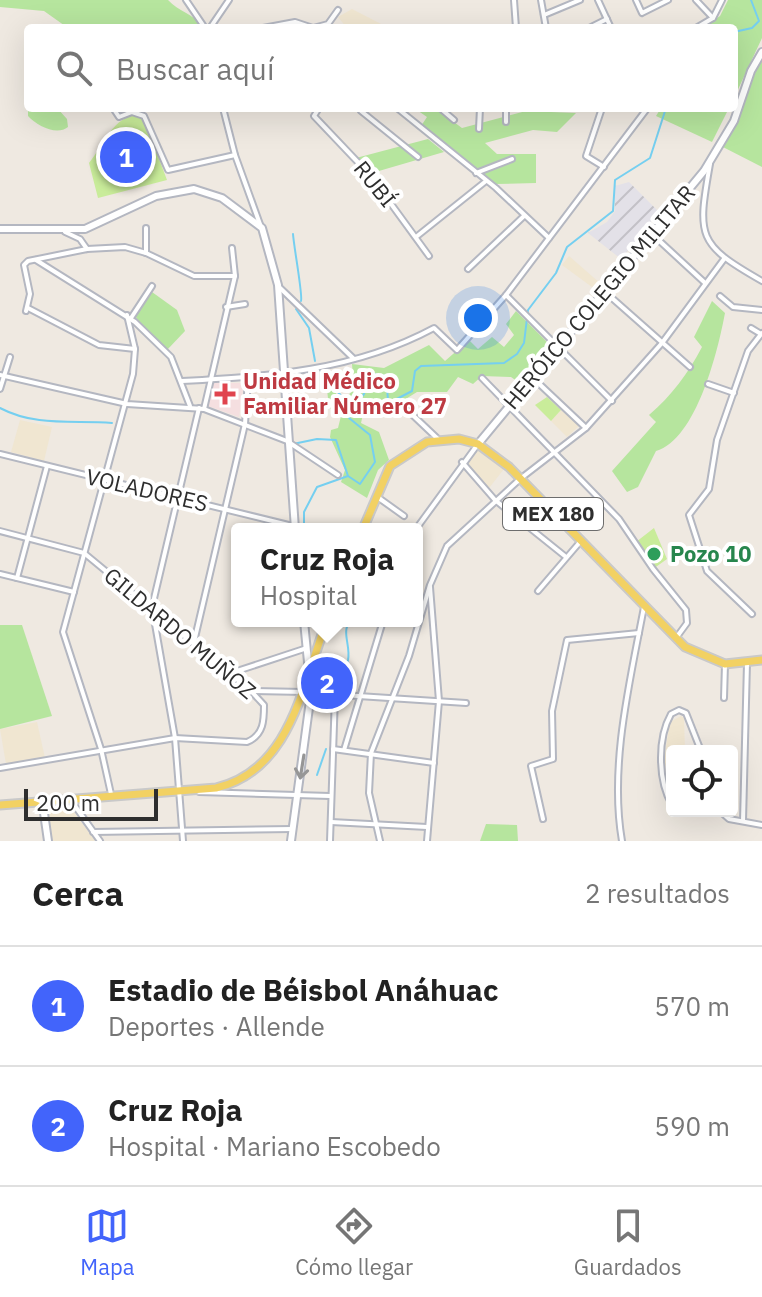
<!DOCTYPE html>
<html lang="es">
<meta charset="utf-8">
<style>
body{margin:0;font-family:"IBM Plex Sans",sans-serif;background:#f2f2f2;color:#222}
.controls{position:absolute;right:24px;bottom:24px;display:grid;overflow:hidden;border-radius:8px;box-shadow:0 8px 32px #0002}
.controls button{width:72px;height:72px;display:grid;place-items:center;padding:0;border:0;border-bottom:2px solid #e0e0e0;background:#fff;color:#222;font:40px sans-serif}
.scale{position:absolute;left:24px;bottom:20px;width:134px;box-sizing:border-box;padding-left:8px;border:4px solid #2e2e2e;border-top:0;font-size:22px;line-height:28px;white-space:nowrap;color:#2e2e2e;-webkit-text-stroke:6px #fff;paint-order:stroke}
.you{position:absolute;left:478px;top:318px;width:28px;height:28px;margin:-20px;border:6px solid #fff;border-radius:50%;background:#1a73e8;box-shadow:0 0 0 12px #1a73e833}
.badge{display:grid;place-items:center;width:52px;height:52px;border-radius:50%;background:#4264fb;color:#fff;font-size:26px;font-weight:700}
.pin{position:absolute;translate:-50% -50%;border:4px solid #fff;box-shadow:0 2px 8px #0006}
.popup{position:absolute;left:231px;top:523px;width:192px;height:104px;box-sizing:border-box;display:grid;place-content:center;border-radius:8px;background:#fff;filter:drop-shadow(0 2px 6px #0005);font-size:26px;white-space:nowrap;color:#767676}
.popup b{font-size:30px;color:#222}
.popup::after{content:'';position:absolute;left:50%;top:100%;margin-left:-16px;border:16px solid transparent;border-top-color:#fff}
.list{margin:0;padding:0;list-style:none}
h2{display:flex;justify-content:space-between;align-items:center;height:104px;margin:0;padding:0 32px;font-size:34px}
h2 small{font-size:26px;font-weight:400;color:#767676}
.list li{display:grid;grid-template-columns:52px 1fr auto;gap:24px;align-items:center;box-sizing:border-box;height:120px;padding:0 32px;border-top:2px solid #e0e0e0}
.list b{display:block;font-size:30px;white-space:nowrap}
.list p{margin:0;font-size:26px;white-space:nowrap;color:#767676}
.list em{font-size:26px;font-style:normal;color:#767676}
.icon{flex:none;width:44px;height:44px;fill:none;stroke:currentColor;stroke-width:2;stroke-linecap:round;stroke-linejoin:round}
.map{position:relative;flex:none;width:762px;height:841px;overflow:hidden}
.search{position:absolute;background:#fff;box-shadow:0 8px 32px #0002;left:24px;right:24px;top:24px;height:88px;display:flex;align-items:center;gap:20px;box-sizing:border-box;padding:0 28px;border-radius:8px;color:#767676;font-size:30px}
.sheet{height:344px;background:#fff}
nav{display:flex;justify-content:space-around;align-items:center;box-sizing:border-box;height:112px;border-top:2px solid #e0e0e0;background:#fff;font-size:22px;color:#767676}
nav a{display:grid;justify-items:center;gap:4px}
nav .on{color:#4264fb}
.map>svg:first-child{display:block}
</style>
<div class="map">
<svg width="762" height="841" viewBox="0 0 762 841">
<defs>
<pattern id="industrial-furrows" width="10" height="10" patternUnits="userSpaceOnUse" patternTransform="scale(2)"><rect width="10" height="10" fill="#e3e1e8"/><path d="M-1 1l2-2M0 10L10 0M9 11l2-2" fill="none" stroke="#c3c1c7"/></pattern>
</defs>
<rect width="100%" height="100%" fill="#efe9e1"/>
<path fill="url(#industrial-furrows)" d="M629,182L659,212L621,259L588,233L607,222L615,211V186Z"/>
<g fill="#f0e6d1">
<path d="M352,9L389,28H347L338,17Z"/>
<path d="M569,256L601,284L596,290L562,265Z"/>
<path d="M561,410L579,426L567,437L551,421Z"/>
<path d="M20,420L52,427L44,461L11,452Z"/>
<path d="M478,449L504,469L489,488L466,463Z"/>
<path d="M681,716L684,718L685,751H672V766L663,765L670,722Z"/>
<path d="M37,722L45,758L6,764L0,729Z"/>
<path d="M68,804L95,841H50L45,806Z"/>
</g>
<path fill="#f5dfe0" d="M210,383H244L239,417L205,405Z"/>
<g fill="#b6e59e">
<path d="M0,0H168C179,12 192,13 201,25L68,28L44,11L0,7Z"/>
<path d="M728,0H762V38L734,98V28H702L720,16Z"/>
<path d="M762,54V167L719,145Z"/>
<path d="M28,102V108H57L67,119L68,127C57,136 37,126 28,116Z"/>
<path d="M414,108H435L462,128L526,111L576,113L557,132L533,130L485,143L497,154H536V183L495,184L421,126L427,117Z"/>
<path d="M661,108H729L712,142L656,116Z"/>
<path d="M428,139L444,152L372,173L356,158Z"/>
<path d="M152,292L177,310L185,331L167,350L153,339L135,316Z"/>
<path d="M712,301L725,313C718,350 697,439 656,451L638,487L627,492L612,471L656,422L649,415C672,395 687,375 702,347L694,337Z"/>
<path d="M516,311L552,347L521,384L511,377L482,376L473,384L458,377L447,392H417L396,405L373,401L364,410L361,423L379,432L389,460L378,470L367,498L341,482L345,470L330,437L331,430L338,428L342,412L329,408L327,389L331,388L342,400L354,390L352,364L384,368L429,345L445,361L469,340L478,349L492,337L504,347L514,335L506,324Z"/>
<path d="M0,625H22L52,716L0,729Z"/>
<path d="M486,824L517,825L518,841H480Z"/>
</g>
<g fill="#c9ec9a">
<path d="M139,115L144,119L167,180L98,198L89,163C104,145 113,115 139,115Z"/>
<path d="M547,397L561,410L551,421L535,405Z"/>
<path d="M654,528L667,559L653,569L636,542Z"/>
</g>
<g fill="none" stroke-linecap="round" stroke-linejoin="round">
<g stroke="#75cff0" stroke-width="2">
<path d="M734,32L752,28L759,21L751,0"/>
<path d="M683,108H691"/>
<path d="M293,234C294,248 303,296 301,301"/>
<path d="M296,309L309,328L315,361"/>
<path d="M320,370L351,408"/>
<path d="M0,408C36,427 73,420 112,423"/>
<path d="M293,444L317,439L336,440L348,476"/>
<path d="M304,528V512L317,487L348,476L360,484L375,462L370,435L349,418L350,411L364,394L372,374L386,376L388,400L391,402L412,391L415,371L421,366L504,363L517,354L524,343L528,310L556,273L567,247L613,211L615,180L650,158L666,108"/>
<path d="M335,691C336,679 345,672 348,660C351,646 341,632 350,621"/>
<path d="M317,775L326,749"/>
</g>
<defs>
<g id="street">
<path d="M186,0L205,28"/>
<path d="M514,0L516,28"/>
<path d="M541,0L546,28"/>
<path d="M598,0L611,28"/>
<path d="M636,0L642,13L668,0"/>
<path d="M696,0L713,18"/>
<path d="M544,15L580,0"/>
<path d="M210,28L229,0"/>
<path d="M263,28L295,22L313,28"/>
<path d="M313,28L328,24L338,10"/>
<path d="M589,28L607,19"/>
<path d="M696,28L713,18L722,0"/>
<path d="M113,108L119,117L132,112L144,116L168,170L235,155"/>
<path d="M223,108L235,155L261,227"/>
<path d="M319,108L314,116L370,175L429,256"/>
<path d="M363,108L361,111L418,157"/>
<path d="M397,108L496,188L549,238"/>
<path d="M440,108L454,120"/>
<path d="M602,108L586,156L604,167"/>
<path d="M506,122V108"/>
<path d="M479,129L480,108"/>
<path d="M710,164C697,237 697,244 762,281"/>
<path d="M476,173L512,159"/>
<path d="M65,232L80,239L87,249"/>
<path d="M652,234L704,282"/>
<path d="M416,237L486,181"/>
<path d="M146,253V228"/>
<path d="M36,260L135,322L171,357L190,406"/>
<path d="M468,269L524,216"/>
<path d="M278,286L354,359"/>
<path d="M604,291L690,367"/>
<path d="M506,295L612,401"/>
<path d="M720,296L733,307L762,310"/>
<path d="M226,307L245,304"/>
<path d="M28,308L99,345L135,349"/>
<path d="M26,311L30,294L24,265L28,261L87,249L125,247L146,253L194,276H235"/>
<path d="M131,318L152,286"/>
<path d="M751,328L761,334"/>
<path d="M0,375L127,404L204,409L287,441L338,475"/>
<path d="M482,378L619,519L653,569L686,610L687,623L676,638"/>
<path d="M533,378L586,428"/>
<path d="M182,381C270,376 354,371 434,328L457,350L506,295L646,110"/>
<path d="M708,384L734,393"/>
<path d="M0,389L10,357"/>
<path d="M400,403L439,440"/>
<path d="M204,409L235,276L232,248"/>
<path d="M0,454L305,529"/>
<path d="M462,462L495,500L566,557"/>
<path d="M376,496L404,516"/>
<path d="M416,529L478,444"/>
<path d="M0,531L84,553L251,691L264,705C264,720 264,735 247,742L175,738L0,768"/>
<path d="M0,574L74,592"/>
<path d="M17,578L47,466"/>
<path d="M538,591L580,542"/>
<path d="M752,614L707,571L689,515L709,489L717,440L748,351L762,333"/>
<path d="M194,642L245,424L248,379"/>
<path d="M231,673L307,648"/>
<path d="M252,691L304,692"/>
<path d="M312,693L466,703"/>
<path d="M724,698L725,664"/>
<path d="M333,749L434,763"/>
<path d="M344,750L383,621"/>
<path d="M199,792L330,796"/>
<path d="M111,794L101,749L63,632L133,374L135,349L127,315"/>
<path d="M70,799L100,841"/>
<path d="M672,805C658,781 657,739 671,714L679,710L686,713L701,751"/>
<path d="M720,811L729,819L762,825"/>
<path d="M543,819L531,766L553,759L552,711L567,640L639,633"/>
<path d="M743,821L747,663"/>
<path d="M331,822L427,827"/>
<path d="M93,832L293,829"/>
<path d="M183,841L175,738L152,607L199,408"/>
<path d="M330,841L335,695"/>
<path d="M380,841L369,793L371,753L409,656L430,585L447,546L520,479L586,428L662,343L724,259"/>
<path d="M427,841L439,701L430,587"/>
<path d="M622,841C609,766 630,681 644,607"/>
</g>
<g id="secondary">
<path d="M0,229H85L156,196L194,189L222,198L262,228L278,285L295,529"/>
<path d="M478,444L704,171L734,121L751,71L762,52"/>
<path d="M42,799L48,841"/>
<path d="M291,841L311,693L304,621"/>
</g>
<g id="primary">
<path d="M363,529L390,466L427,442L459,439L478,444L509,467L685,647L725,664L762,660"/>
<path d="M0,805L216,788C292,770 302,684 327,621"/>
</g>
</defs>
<use href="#street" stroke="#b4b7c1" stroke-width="8"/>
<use href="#secondary" stroke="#b4b7c1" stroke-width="10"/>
<use href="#primary" stroke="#c9c9c9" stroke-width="11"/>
<use href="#street" stroke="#fff" stroke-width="4"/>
<use href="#secondary" stroke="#fff" stroke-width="6"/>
<use href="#primary" stroke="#f2d163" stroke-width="7"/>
</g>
<defs><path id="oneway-shaft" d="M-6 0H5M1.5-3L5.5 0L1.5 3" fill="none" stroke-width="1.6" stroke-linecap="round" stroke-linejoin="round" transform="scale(2)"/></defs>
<use stroke="#969696" href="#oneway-shaft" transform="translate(302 767) rotate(99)"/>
<path fill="#e0444e" stroke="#fff" stroke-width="3" d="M221 382h8v8h8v8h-8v8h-8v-8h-8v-8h8z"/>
<circle fill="#2e9e5b" stroke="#fff" stroke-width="3" cx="654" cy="554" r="8"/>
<g text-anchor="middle" stroke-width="8" stroke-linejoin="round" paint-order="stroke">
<rect fill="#fff" stroke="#6d6d6d" stroke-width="2" x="503" y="498" width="100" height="32" rx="6"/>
<g font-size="20" font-weight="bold" fill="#2e2e2e">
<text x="553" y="521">MEX 180</text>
</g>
<g font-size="22" fill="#2e2e2e" stroke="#fff">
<text transform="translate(375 184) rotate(51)" y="8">RUBÍ</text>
<text transform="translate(599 297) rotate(-50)" y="8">HERÓICO COLEGIO MILITAR</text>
<text transform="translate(147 490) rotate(13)" y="8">VOLADORES</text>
<text transform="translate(180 633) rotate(40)" y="8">GILDARDO MUÑOZ</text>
</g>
<g font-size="22" font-weight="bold" fill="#be3a42" stroke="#fff" text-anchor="start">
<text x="243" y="389">Unidad Médico<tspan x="243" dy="25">Familiar Número 27</tspan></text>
</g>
<g font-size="22" font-weight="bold" fill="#27864d" stroke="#fff" text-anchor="start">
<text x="670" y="562">Pozo 10</text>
</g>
</g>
</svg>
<div class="controls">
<button><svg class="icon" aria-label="locate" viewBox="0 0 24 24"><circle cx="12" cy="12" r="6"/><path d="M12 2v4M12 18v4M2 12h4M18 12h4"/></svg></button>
</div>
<div class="scale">200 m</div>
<div class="you"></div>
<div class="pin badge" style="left:126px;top:157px">1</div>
<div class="pin badge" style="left:327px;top:683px">2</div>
<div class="popup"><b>Cruz Roja</b>Hospital</div>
<div class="search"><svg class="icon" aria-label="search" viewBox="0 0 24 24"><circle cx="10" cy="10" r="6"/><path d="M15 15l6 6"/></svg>Buscar aquí</div>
</div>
<section class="sheet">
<h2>Cerca<small>2 resultados</small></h2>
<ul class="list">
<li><span class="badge">1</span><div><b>Estadio de Béisbol Anáhuac</b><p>Deportes · Allende</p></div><em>570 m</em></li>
<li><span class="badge">2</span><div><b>Cruz Roja</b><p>Hospital · Mariano Escobedo</p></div><em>590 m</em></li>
</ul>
</section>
<nav>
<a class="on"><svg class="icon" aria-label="map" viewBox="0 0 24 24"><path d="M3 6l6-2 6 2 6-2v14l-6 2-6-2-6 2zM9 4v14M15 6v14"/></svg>Mapa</a>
<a><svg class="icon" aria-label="directions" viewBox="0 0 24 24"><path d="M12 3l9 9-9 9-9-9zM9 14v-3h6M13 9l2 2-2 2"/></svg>Cómo llegar</a>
<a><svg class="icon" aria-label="saved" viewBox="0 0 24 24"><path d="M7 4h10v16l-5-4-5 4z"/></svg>Guardados</a>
</nav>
